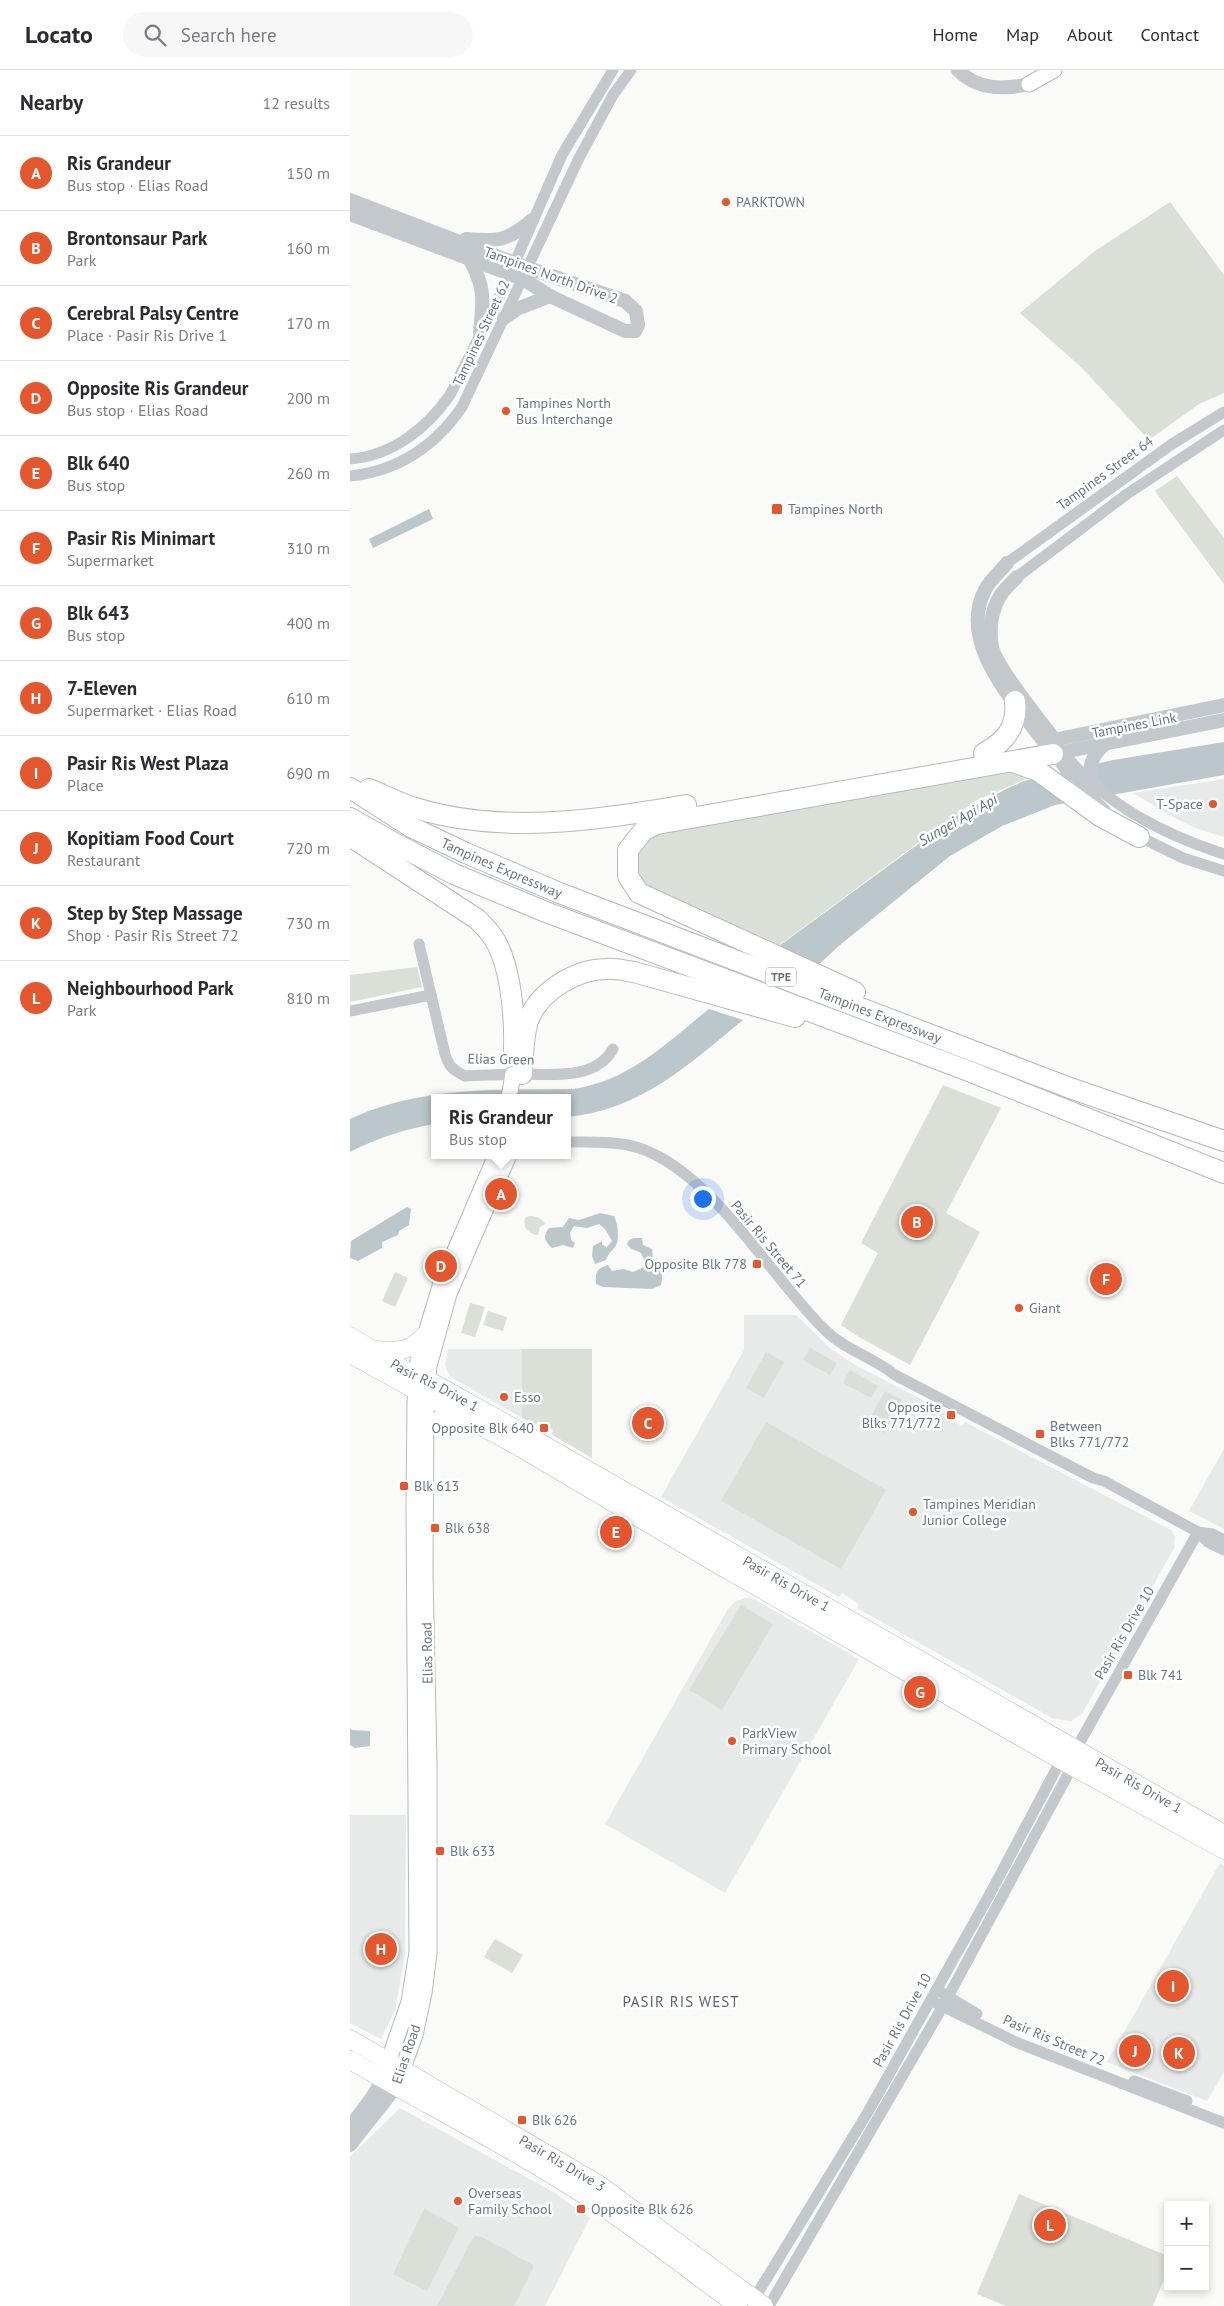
<!DOCTYPE html>
<meta charset="utf-8">
<style>
body{margin:0;font-family:"PT Sans",sans-serif;background:#f7f7f7;color:#2b2b33}
.controls{position:absolute;right:15px;bottom:15px;display:grid;overflow:hidden;border-radius:0px;box-shadow:0 2px 8px #0003}
.controls button{width:45px;height:45px;display:grid;place-items:center;padding:0;border:0;border-bottom:1px solid #e1e1e2;background:#fff;color:#2b2b33;font:25px sans-serif}
.you{position:absolute;left:352px;top:1128px;width:18px;height:18px;margin:-12px;border:4px solid #fff;border-radius:50%;background:#1a73e8;box-shadow:0 0 0 8px #1a73e833}
.badge{display:grid;place-items:center;width:32px;height:32px;border-radius:50%;background:#e4572e;color:#fff;font-size:16px;font-weight:700}
.pin{position:absolute;translate:-50% -50%;border:2px solid #fff;box-shadow:0 1px 5px #0006}
.popup{position:absolute;left:81px;top:1024px;width:140px;height:65px;box-sizing:border-box;display:grid;place-content:center;border-radius:0px;background:#fff;filter:drop-shadow(0 1px 4px #0005);font-size:16px;white-space:nowrap;color:#7c7c81}
.popup b{font-size:19px;color:#2b2b33}
.popup::after{content:'';position:absolute;left:50%;top:100%;margin-left:-10px;border:10px solid transparent;border-top-color:#fff}
.list{margin:0;padding:0;list-style:none}
h2{display:flex;justify-content:space-between;align-items:center;height:65px;margin:0;padding:0 20px;font-size:21px}
h2 small{font-size:16px;font-weight:400;color:#7c7c81}
.list li{display:grid;grid-template-columns:32px 1fr auto;gap:15px;align-items:center;box-sizing:border-box;height:75px;padding:0 20px;border-top:1px solid #e1e1e2}
.list b{display:block;font-size:19px;white-space:nowrap}
.list p{margin:0;font-size:16px;white-space:nowrap;color:#7c7c81}
.list em{font-size:16px;font-style:normal;color:#7c7c81}
.icon{flex:none;width:28px;height:28px;fill:none;stroke:currentColor;stroke-width:2;stroke-linecap:round;stroke-linejoin:round}
.map{position:relative;flex:none;width:874px;height:2236px;overflow:hidden}
header{display:flex;align-items:center;gap:30px;box-sizing:border-box;height:70px;padding:0 25px;background:#fff;border-bottom:1px solid #e1e1e2}
header strong{font-size:24px}
nav{display:flex;gap:28px;margin-inline-start:auto;font-size:18px}
.search{width:350px;height:45px;background:#f7f7f7;display:flex;align-items:center;gap:12px;box-sizing:border-box;padding:0 18px;border-radius:28px;color:#7c7c81;font-size:19px}
main{display:flex}
aside{flex:1;background:#fff}
.map>svg:first-child{display:block}
</style>
<header>
<strong>Locato</strong>
<div class="search"><svg class="icon" aria-label="search" viewBox="0 0 24 24"><circle cx="10" cy="10" r="6"/><path d="M15 15l6 6"/></svg>Search here</div>
<nav><a>Home</a><a>Map</a><a>About</a><a>Contact</a></nav>
</header>
<main>
<aside>
<h2>Nearby<small>12 results</small></h2>
<ul class="list">
<li><span class="badge">A</span><div><b>Ris Grandeur</b><p>Bus stop · Elias Road</p></div><em>150 m</em></li>
<li><span class="badge">B</span><div><b>Brontonsaur Park</b><p>Park</p></div><em>160 m</em></li>
<li><span class="badge">C</span><div><b>Cerebral Palsy Centre</b><p>Place · Pasir Ris Drive 1</p></div><em>170 m</em></li>
<li><span class="badge">D</span><div><b>Opposite Ris Grandeur</b><p>Bus stop · Elias Road</p></div><em>200 m</em></li>
<li><span class="badge">E</span><div><b>Blk 640</b><p>Bus stop</p></div><em>260 m</em></li>
<li><span class="badge">F</span><div><b>Pasir Ris Minimart</b><p>Supermarket</p></div><em>310 m</em></li>
<li><span class="badge">G</span><div><b>Blk 643</b><p>Bus stop</p></div><em>400 m</em></li>
<li><span class="badge">H</span><div><b>7-Eleven</b><p>Supermarket · Elias Road</p></div><em>610 m</em></li>
<li><span class="badge">I</span><div><b>Pasir Ris West Plaza</b><p>Place</p></div><em>690 m</em></li>
<li><span class="badge">J</span><div><b>Kopitiam Food Court</b><p>Restaurant</p></div><em>720 m</em></li>
<li><span class="badge">K</span><div><b>Step by Step Massage</b><p>Shop · Pasir Ris Street 72</p></div><em>730 m</em></li>
<li><span class="badge">L</span><div><b>Neighbourhood Park</b><p>Park</p></div><em>810 m</em></li>
</ul>
</aside>
<div class="map">
<svg width="874" height="2236" viewBox="0 0 874 2236">
<rect width="100%" height="100%" fill="#fafaf8"/>
<g fill="#e8e9e9">
<path d="M874,709V767L845,758L821,746L783,723Z"/>
<path d="M394,1245H446L481,1279L507,1296L596,1342L594,1346L612,1356L615,1352L821,1460L825,1467L824,1478L732,1644L721,1651L704,1649L507,1538L509,1534L492,1523L489,1527L311,1427L394,1280Z"/>
<path d="M98,1279H172V1348L99,1306L95,1295Z"/>
<path d="M874,1379V1459L839,1441Z"/>
<path d="M400,1527L509,1589L375,1823L255,1754L378,1539L386,1531Z"/>
<path d="M0,1745H56L55,1884L45,1940L31,1969L0,1953Z"/>
<path d="M870,1793L874,1796V2002L857,2031L757,1992Z"/>
<path d="M50,2038L205,2123L240,2148L195,2236H0V2087Z"/>
</g>
<g fill="#dadfd7">
<path d="M820,132L874,205V323L849,334L799,370L731,297L670,243L745,181Z"/>
<path d="M827,406L874,468V514L805,421Z"/>
<path d="M668,700L683,706L625,731L424,879L301,823C282,798 281,780 309,762Z"/>
<path d="M67,897L72,917L0,932V905Z"/>
<path d="M593,1015L651,1038L596,1143L630,1162L560,1295L509,1267L491,1255L528,1183L511,1173Z"/>
<path d="M179,1146C186,1146 192,1148 195,1154L190,1157L188,1165C179,1164 172,1158 175,1148Z"/>
<path d="M45,1202L58,1208L45,1237L32,1231Z"/>
<path d="M120,1233L135,1237L125,1267L111,1263Z"/>
<path d="M138,1241L157,1247L153,1261L133,1255Z"/>
<path d="M460,1278L487,1293L480,1305L453,1290Z"/>
<path d="M172,1279H242V1388L201,1364L203,1360L188,1351L185,1355L172,1348Z"/>
<path d="M416,1282L434,1292L414,1328L396,1318Z"/>
<path d="M500,1300L528,1316L521,1328L493,1313Z"/>
<path d="M535,1321L552,1330L534,1363L517,1354Z"/>
<path d="M416,1352L536,1420L491,1499L371,1431Z"/>
<path d="M391,1535L423,1554L372,1640L339,1620Z"/>
<path d="M145,1869L173,1885L162,1903L134,1887Z"/>
<path d="M669,2124L818,2186V2200L803,2236H656L627,2224Z"/>
<path d="M74,2139L109,2157L77,2221L43,2204Z"/>
<path d="M124,2166L132,2167L183,2195V2198L164,2236H87Z"/>
</g>
<g fill="#bbc7cb">
<path d="M79,439L83,449L23,478L19,469Z"/>
<path d="M874,672V705L705,735L652,756L600,786L490,875L465,898L425,879L608,745L658,718L674,711L763,690Z"/>
<path d="M359,939L393,950C338,995 291,1040 217,1047V1028H85V1054C55,1059 27,1068 0,1082V1049C71,1016 147,1020 223,1019C281,1010 315,974 359,939Z"/>
<path d="M57,1137L61,1139L59,1155L49,1161L48,1165L32,1172V1178L8,1191L0,1188L1,1171Z"/>
<path d="M250,1143L264,1146C268,1153 270,1171 265,1177C261,1182 258,1183 256,1190L245,1194L242,1186L243,1176L252,1171V1175L257,1177L262,1171L255,1159L249,1154L237,1158L224,1156L220,1163L221,1170L225,1173L223,1178L213,1175L202,1178C195,1171 192,1167 199,1158L213,1157L219,1148L229,1150Z"/>
<path d="M284,1168H292L293,1175L302,1179L303,1189C311,1196 314,1204 311,1215L302,1219L253,1217L246,1214C245,1203 246,1199 258,1195L262,1201L274,1199L283,1202L292,1198L295,1193L291,1183L280,1178L277,1174L279,1170Z"/>
<path d="M0,1658L2,1660L20,1661V1676L5,1678L0,1675Z"/>
</g>
<g fill="none" stroke-linecap="round" stroke-linejoin="round">
<defs>
<g id="secondary">
<path d="M679,14L704,0"/>
<path d="M159,1028L163,1004"/>
<path d="M35,2001L59,1932L67,1882L64,1436L65,1333L68,1290L91,1213L146,1085"/>
<path d="M49,2009L65,1965L74,1923L79,1883V1694L75,1504L76,1339L79,1296L99,1224L159,1085"/>
</g>
<g id="primary">
<path id="s1" d="M0,1266L56,1301L87,1315L194,1375L874,1764"/>
<path d="M25,1280C49,1281 59,1283 76,1264"/>
<path d="M0,1284L171,1378L369,1495L711,1690L874,1780"/>
<path d="M76,1359C88,1348 98,1345 113,1353"/>
<path id="s2" d="M0,1969L248,2114L414,2236"/>
<path d="M0,1990C84,2039 172,2083 253,2137C299,2168 343,2203 388,2236"/>
</g>
<g id="motorway">
<path d="M634,683C655,672 668,657 665,631"/>
<path d="M663,692L688,701L750,746L789,767"/>
<path id="s3" d="M0,718L61,757L116,783L207,822L720,1018L874,1071"/>
<path d="M19,719C34,725 49,733 65,738C153,765 247,750 336,735"/>
<path d="M0,748L46,774L104,804L196,842L616,1000L874,1103"/>
<path d="M0,766L127,849C131,853 136,858 140,863C161,889 165,947 164,980"/>
<path d="M505,922L289,823L278,806V780L294,760L307,754L703,684"/>
<path d="M172,1004C173,987 173,967 178,951C189,921 226,899 257,899C266,898 275,901 284,902L445,947"/>
</g>
</defs>
<use href="#secondary" stroke="#b3babf" stroke-width="17"/>
<use href="#primary" stroke="#b5babe" stroke-width="19"/>
<use href="#motorway" stroke="#b4b9bd" stroke-width="22"/>
<g stroke="#c3c8cc" stroke-width="11">
<path d="M0,389C42,386 77,358 100,325L154,217L212,85L263,0"/>
<path d="M0,406C48,401 85,376 112,337L229,88L263,25L281,0"/>
<path d="M657,493L822,374L874,342"/>
<path d="M667,507L777,424L874,360"/>
<path d="M709,676C748,732 812,764 874,784"/>
<path d="M700,680L719,704L755,740"/>
<path d="M784,764L833,788L874,801"/>
<path d="M69,874L95,984C99,997 103,1000 115,1006C131,1005 146,1005 162,1004C194,1003 244,1013 263,979"/>
<path d="M0,941L81,925"/>
<path d="M217,1072C237,1072 258,1071 278,1075C356,1091 419,1206 475,1260C495,1280 523,1287 545,1305L743,1408L754,1411L848,1462L858,1472L874,1480"/>
<path d="M848,1462L862,1464L874,1470"/>
<path d="M592,1923L627,1944"/>
<path d="M586,1933L668,1973L874,2053"/>
<path d="M784,2011L837,2031"/>
<path d="M401,2234L518,2042L641,1822L711,1690L715,1687"/>
<path d="M419,2236L593,1936L722,1697L726,1679L848,1462"/>
</g>
<g stroke="#c3c8cc" stroke-width="14">
<path d="M608,0C627,20 653,20 679,14"/>
<path d="M0,130L178,198L275,231L286,241L288,255L285,261H275L200,226L173,209L0,144"/>
<path d="M116,169C147,172 158,171 182,150"/>
<path d="M120,190C136,219 133,231 130,263"/>
<path d="M154,248L167,239L200,226"/>
<path d="M657,493C650,502 640,510 635,520C607,574 665,632 694,672L874,635"/>
<path d="M667,507C661,513 653,520 649,528C641,542 639,561 642,577C645,595 691,652 705,670"/>
<path d="M703,684L874,650"/>
<path d="M744,715C737,698 741,686 755,674"/>
<path d="M0,2057L21,2029L33,2009"/>
<path d="M0,2075L46,2017"/>
</g>
<use href="#secondary" stroke="#fff" stroke-width="15"/>
<use href="#primary" stroke="#fff" stroke-width="18"/>
<use href="#motorway" stroke="#fff" stroke-width="20"/>
</g>
<g fill="#e4572e" stroke="#fff" stroke-width="2">
<circle cx="376" cy="132" r="5"/>
<circle cx="156" cy="341" r="5"/>
<rect x="421" y="433" width="12" height="12" rx="2.5"/>
<circle cx="863" cy="734" r="5"/>
<rect x="402" y="1189" width="10" height="10" rx="2.5"/>
<circle cx="669" cy="1238" r="5"/>
<circle cx="154" cy="1327" r="5"/>
<rect x="596" y="1340" width="10" height="10" rx="2.5"/>
<rect x="189" y="1353" width="10" height="10" rx="2.5"/>
<rect x="685" y="1359" width="10" height="10" rx="2.5"/>
<rect x="49" y="1411" width="10" height="10" rx="2.5"/>
<circle cx="563" cy="1442" r="5"/>
<rect x="80" y="1453" width="10" height="10" rx="2.5"/>
<rect x="773" y="1600" width="10" height="10" rx="2.5"/>
<circle cx="382" cy="1671" r="5"/>
<rect x="85" y="1776" width="10" height="10" rx="2.5"/>
<rect x="167" y="2045" width="10" height="10" rx="2.5"/>
<circle cx="108" cy="2131" r="5"/>
<rect x="226" y="2134" width="10" height="10" rx="2.5"/>
</g>
<g text-anchor="middle" stroke-width="5" stroke-linejoin="round" paint-order="stroke">
<rect fill="#fff" stroke="#939fa8" stroke-width="1" x="416" y="897.5" width="30" height="19" rx="4"/>
<g font-size="12" font-weight="bold" fill="#657683">
<text x="431" y="911">TPE</text>
</g>
<g font-size="14" fill="#657683" stroke="#fff" text-anchor="start">
<text x="386" y="137">PARKTOWN</text>
<text x="166" y="338">Tampines North<tspan x="166" dy="16">Bus Interchange</tspan></text>
<text x="438" y="444">Tampines North</text>
<text x="853" y="739" text-anchor="end">T-Space</text>
<text x="397" y="1199" text-anchor="end">Opposite Blk 778</text>
<text x="679" y="1243">Giant</text>
<text x="164" y="1332">Esso</text>
<text x="591" y="1342" text-anchor="end">Opposite<tspan x="591" dy="16">Blks 771/772</tspan></text>
<text x="700" y="1361">Between<tspan x="700" dy="16">Blks 771/772</tspan></text>
<text x="184" y="1363" text-anchor="end">Opposite Blk 640</text>
<text x="64" y="1421">Blk 613</text>
<text x="573" y="1439">Tampines Meridian<tspan x="573" dy="16">Junior College</tspan></text>
<text x="95" y="1463">Blk 638</text>
<text x="788" y="1610">Blk 741</text>
<text x="392" y="1668">ParkView<tspan x="392" dy="16">Primary School</tspan></text>
<text x="100" y="1786">Blk 633</text>
<text x="182" y="2055">Blk 626</text>
<text x="118" y="2128">Overseas<tspan x="118" dy="16">Family School</tspan></text>
<text x="241" y="2144">Opposite Blk 626</text>
</g>
<g font-size="14" fill="#657683" stroke="#fff">
<text transform="translate(201 205) rotate(20)" y="5">Tampines North Drive 2</text>
<text transform="translate(131 263) rotate(-65)" y="5">Tampines Street 62</text>
<text transform="translate(755 403) rotate(-36)" y="5">Tampines Street 64</text>
<text transform="translate(784 655) rotate(-11)" y="5">Tampines Link</text>
<text dy="5" stroke="none"><textPath href="#s3" startOffset="172">Tampines Expressway</textPath></text>
<text dy="5" stroke="none"><textPath href="#s3" startOffset="578">Tampines Expressway</textPath></text>
<text transform="translate(151 989) rotate(1)" y="5">Elias Green</text>
<text transform="translate(419 1174) rotate(50)" y="5">Pasir Ris Street 71</text>
<text dy="5" stroke="none"><textPath href="#s1" startOffset="98">Pasir Ris Drive 1</textPath></text>
<text dy="5" stroke="none"><textPath href="#s1" startOffset="502">Pasir Ris Drive 1</textPath></text>
<text transform="translate(774 1563) rotate(-60)" y="5">Pasir Ris Drive 10</text>
<text transform="translate(77 1583) rotate(-91)" y="5">Elias Road</text>
<text dy="5" stroke="none"><textPath href="#s1" startOffset="908">Pasir Ris Drive 1</textPath></text>
<text transform="translate(552 1950) rotate(-61)" y="5">Pasir Ris Drive 10</text>
<text transform="translate(704 1970) rotate(23)" y="5">Pasir Ris Street 72</text>
<text transform="translate(56 1984) rotate(-71)" y="5">Elias Road</text>
<text dy="5" stroke="none"><textPath href="#s2" startOffset="246">Pasir Ris Drive 3</textPath></text>
</g>
<g font-size="15" font-style="italic" fill="#60757c" stroke="#fff">
<text transform="translate(608 750) rotate(-30)" y="5">Sungei Api Api</text>
</g>
<g font-size="15" letter-spacing="1" fill="#57646e" stroke="#fff">
<text x="331" y="1937">PASIR RIS WEST</text>
</g>
</g>
</svg>
<div class="controls">
<button>+</button>
<button>−</button>
</div>
<div class="you"></div>
<div class="pin badge" style="left:151px;top:1124px">A</div>
<div class="popup"><b>Ris Grandeur</b>Bus stop</div>
<div class="pin badge" style="left:567px;top:1152px">B</div>
<div class="pin badge" style="left:298px;top:1353px">C</div>
<div class="pin badge" style="left:91px;top:1196px">D</div>
<div class="pin badge" style="left:266px;top:1462px">E</div>
<div class="pin badge" style="left:756px;top:1209px">F</div>
<div class="pin badge" style="left:570px;top:1622px">G</div>
<div class="pin badge" style="left:31px;top:1879px">H</div>
<div class="pin badge" style="left:823px;top:1916px">I</div>
<div class="pin badge" style="left:785px;top:1981px">J</div>
<div class="pin badge" style="left:829px;top:1983px">K</div>
<div class="pin badge" style="left:700px;top:2155px">L</div>
</div>
</main>
